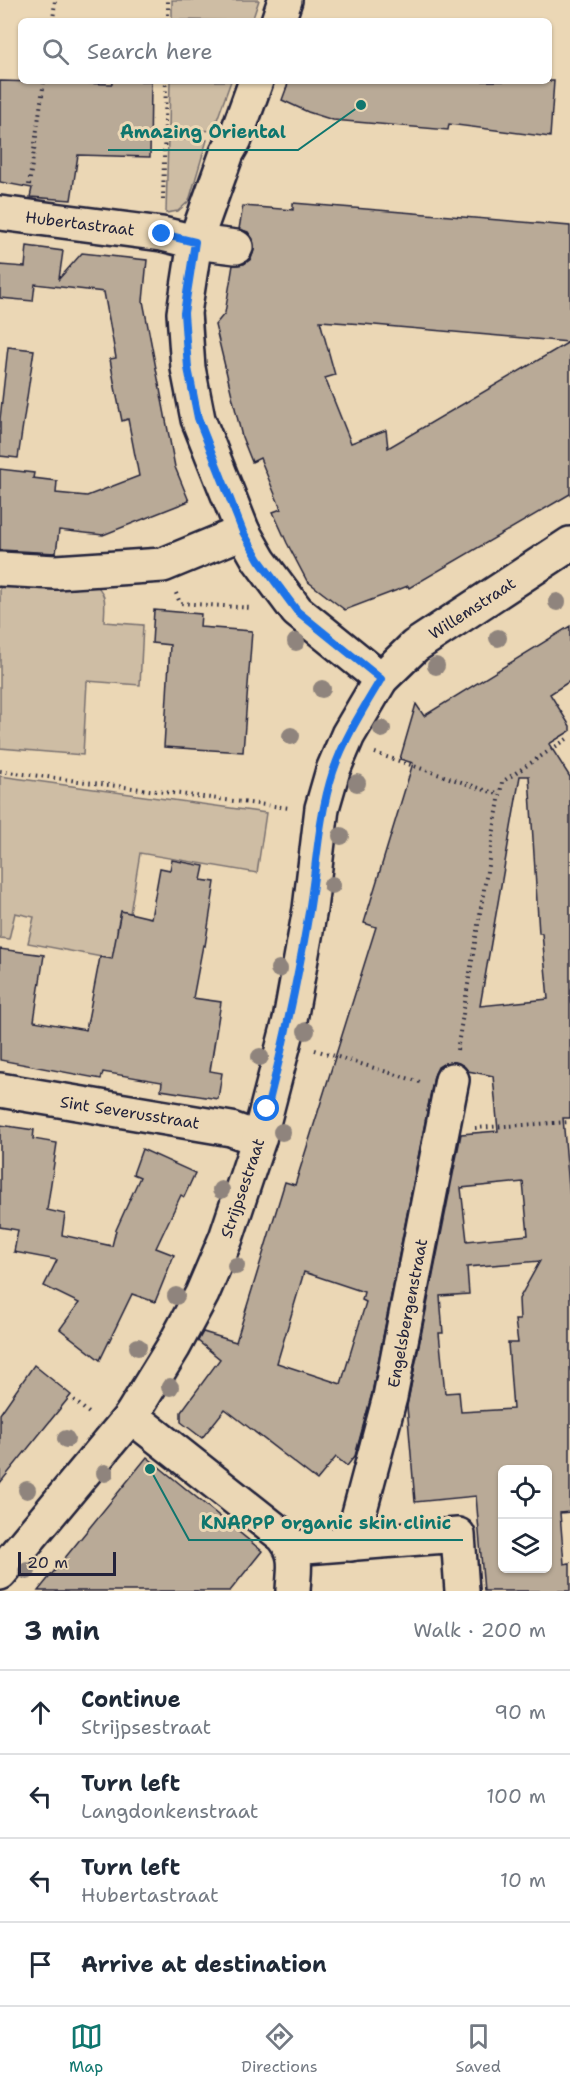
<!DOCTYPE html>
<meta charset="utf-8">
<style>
body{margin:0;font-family:"Shantell Sans",sans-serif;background:#f6f6f7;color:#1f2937}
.controls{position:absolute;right:18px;bottom:18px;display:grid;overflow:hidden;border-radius:9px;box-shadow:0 2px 4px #0004}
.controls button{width:54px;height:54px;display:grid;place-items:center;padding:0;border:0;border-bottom:2px solid #e0e1e3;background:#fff;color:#1f2937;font:30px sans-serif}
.scale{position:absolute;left:18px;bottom:15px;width:98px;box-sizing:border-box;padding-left:6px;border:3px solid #22223b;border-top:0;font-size:16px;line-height:21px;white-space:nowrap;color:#22223b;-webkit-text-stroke:4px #ebd7b5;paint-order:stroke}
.stop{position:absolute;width:18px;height:18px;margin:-14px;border:4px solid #1a73e8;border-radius:50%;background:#fff}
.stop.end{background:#1a73e8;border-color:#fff;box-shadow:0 2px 6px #0008}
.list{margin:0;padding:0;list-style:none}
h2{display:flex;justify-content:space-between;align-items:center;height:78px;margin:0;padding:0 24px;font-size:26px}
h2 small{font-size:20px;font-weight:400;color:#747a83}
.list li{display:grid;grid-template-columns:39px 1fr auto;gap:18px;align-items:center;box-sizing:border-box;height:84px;padding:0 24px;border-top:2px solid #e0e1e3}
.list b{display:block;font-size:22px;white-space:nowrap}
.list p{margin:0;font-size:20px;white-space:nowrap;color:#747a83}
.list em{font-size:20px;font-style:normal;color:#747a83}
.icon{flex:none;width:33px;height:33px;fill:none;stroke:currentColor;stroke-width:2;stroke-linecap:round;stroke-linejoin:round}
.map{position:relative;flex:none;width:570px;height:1591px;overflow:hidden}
.search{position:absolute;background:#fff;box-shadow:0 2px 4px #0004;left:18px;right:18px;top:18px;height:66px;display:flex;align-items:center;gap:15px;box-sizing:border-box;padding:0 21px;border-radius:9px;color:#747a83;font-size:22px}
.sheet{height:414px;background:#fff}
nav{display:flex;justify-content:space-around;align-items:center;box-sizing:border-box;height:84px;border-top:2px solid #e0e1e3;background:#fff;font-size:16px;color:#747a83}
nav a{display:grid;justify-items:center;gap:3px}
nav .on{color:#0f766e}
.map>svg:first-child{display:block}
</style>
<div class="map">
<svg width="570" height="1591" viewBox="0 0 570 1591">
<rect width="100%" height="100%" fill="#ebd7b5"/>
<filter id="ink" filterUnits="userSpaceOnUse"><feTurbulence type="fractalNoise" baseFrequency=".0167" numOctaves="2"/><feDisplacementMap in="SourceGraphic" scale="12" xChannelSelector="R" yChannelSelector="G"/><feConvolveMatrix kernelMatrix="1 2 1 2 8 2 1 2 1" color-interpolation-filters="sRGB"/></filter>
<g filter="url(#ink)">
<g fill="#cebda4" stroke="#787070" stroke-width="1.5">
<path d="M172,0H259L252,21L172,20Z"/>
<path d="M170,81H231L213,131L169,128Z"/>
<path d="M168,139L207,140L189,201L178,211L166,213Z"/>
<path d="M0,573L91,581C108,593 105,603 104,622L143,625L140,685L87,681L83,755L0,748Z"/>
<path d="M0,776L266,813L257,873L140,853L130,913L121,912L117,928L128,962L28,943L34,917L15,913L9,939L0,938Z"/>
</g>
<g fill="#b9aa97" stroke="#22223b" stroke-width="1.5" fill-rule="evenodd">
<path d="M0,81L112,84V81H151L150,157L78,155L71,200L30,197L32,188L0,182Z"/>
<path d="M289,81H554L550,137L449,124L448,130L333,120L308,112L282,100Z"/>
<path d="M293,203L570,226V494L409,588L408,586L345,610L307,581L287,543L273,512L281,509L260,458L252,462L242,437L215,325L225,313L233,265L244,264L251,259L254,250L253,239L248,232L239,229L243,206L293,210ZM320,321L363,324L569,342L388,448L386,430L351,443L325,378L335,375Z"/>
<path d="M27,246L63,251L59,279L82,253L147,260L143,301L175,467L189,501L103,535L59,530L56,553L0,550V469L34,473L33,478L57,481L56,493L87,496L139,476L128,419L122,421L115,387L110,359L116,358L104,292L35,284L33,301L0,298V265L25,267Z"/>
<path d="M8,347L34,350L18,458L0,456V419Z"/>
<path d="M154,610L201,614L200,627L252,631L243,752L164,747L170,645L152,643Z"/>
<path d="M570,626V681L550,694L570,726V731L549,744L570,777V1118H563L570,1198V1512L560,1513L564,1564L570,1563V1591H484L476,1496L415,1502L407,1406L461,1134L498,1131L493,1076L468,1071L464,1066L455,1062L445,1063L438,1067L434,1076L372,1393L355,1456L347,1466L336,1457L317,1480L225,1409L202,1438L181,1422V1412L220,1359L198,1341L203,1332L236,1342L285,1182L295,1185L376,927L364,923L413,763L400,759L416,704L424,716ZM520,776H529L539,933H542L548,999L480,1006ZM523,1182L528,1235L467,1241L461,1188ZM540,1261L519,1299L520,1320H515L518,1343H508L513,1409L461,1412L459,1392L445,1393L439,1333H443L440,1296L469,1294L467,1267ZM304,1272L364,1292L362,1300L366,1302L341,1384L277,1363ZM502,1470H548V1569H502Z"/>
<path d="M172,860L204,866L201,880L215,882L205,946L203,945L193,998L221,1002L210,1071L222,1073L218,1099L161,1090L162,1082L103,1072L101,1079L0,1060V949L44,955L34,1021L86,1030L100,957L112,959L121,911L151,918L160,868L170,870Z"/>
<path d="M0,1125L34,1130L33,1139L57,1143L47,1210L65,1214L62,1235L112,1246L116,1230L140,1177L133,1174L142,1149L195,1173L184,1197L181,1195L156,1248L174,1255L155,1302L132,1294L100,1360L60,1329L79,1303L44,1286L57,1260L14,1252L18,1230L0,1227Z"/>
<path d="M34,1365L71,1395L0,1483V1414Z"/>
<path d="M147,1457L262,1551L230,1591H38Z"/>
</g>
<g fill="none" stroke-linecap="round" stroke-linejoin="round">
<defs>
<g id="minor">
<path d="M278,21L285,0"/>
<path d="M256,81L235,139L227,153L195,242L184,313L188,368L198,419L243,532L259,560L297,611L381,679"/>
<path d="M0,213L162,234L195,242L236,247"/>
<path d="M0,569L56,572L163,565L243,532"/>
<path d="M0,1090L231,1129L259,1139"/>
<path d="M131,1416L283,1536C299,1556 294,1567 293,1591"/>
<path d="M351,1544L390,1397L452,1080"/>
<path d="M293,1548L458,1535L462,1591"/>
<path d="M0,1573L131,1416L174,1346L202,1294L226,1238L259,1139L290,1020L310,909L322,808L333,770L348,735L381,679L415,646L570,544"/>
</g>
</defs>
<use href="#minor" stroke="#22223b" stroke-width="38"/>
<g stroke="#22223b" stroke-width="4" stroke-dasharray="1.5 4.5" stroke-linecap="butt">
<path d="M53,21L55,0"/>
<path d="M168,21V0"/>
<path d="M164,132L199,135"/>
<path d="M29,185L44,81"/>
<path d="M163,200L166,81"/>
<path d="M176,593L180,603L252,608"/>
<path d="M375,753L500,795"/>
<path d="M0,771L289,808"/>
<path d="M315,1050L420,1082"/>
<path d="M457,1050L502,782L570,737"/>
<path d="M475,1128L570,1122"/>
<path d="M74,1400L90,1414"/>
</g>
<use href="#minor" stroke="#ebd7b5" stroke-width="33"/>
</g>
<g fill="#8f847d">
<circle cx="557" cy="602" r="9"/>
<circle cx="498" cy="638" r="9"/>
<circle cx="296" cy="642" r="9"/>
<circle cx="436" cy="666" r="9"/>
<circle cx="322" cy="689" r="9"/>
<circle cx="382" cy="729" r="9"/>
<circle cx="291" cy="736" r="9"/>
<circle cx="357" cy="783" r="9"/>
<circle cx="341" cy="836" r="9"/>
<circle cx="332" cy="885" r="9"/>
<circle cx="279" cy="969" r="9"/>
<circle cx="306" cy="1031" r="9"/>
<circle cx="260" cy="1057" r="9"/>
<circle cx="282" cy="1132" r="9"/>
<circle cx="221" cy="1190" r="9"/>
<circle cx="236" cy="1266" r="9"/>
<circle cx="176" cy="1296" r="9"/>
<circle cx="138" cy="1347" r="9"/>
<circle cx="170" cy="1387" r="9"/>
<circle cx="66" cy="1439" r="9"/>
<circle cx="105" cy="1473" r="9"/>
<circle cx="27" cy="1490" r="9"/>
<circle cx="27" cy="1571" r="9"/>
</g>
</g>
<g fill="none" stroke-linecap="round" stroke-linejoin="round" filter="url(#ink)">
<path stroke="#1a73e8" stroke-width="8" d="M162,234L195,242L184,313L188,368L198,418L243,532L259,560L297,611L381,679C363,709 344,739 333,772C318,818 317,865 309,912C298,978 284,1043 267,1109"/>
</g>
<g text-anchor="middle" stroke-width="6" stroke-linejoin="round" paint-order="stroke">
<g font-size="16" fill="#22223b" stroke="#ebd7b5">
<text transform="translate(80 223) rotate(7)" y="6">Hubertastraat</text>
<text transform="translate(472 608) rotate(-33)" y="6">Willemstraat</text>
<text transform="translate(130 1112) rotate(9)" y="6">Sint Severusstraat</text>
<text transform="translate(242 1188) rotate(-71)" y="6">Strijpsestraat</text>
<text transform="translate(407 1313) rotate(-79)" y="6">Engelsbergenstraat</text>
</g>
</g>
<path fill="none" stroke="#0f766e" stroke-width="2" d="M361 105L298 150H108M150 1469L189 1540H463"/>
<g fill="#0f766e" stroke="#ebd7b5" stroke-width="2">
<circle cx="361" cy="105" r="6"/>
<circle cx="150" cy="1469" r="6"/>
</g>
<g font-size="18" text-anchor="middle" font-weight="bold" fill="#0f766e" stroke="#ebd7b5" stroke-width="6" stroke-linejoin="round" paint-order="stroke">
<text x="203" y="138">Amazing Oriental</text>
<text x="326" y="1529">KNAPPP organic skin clinic</text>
</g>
</svg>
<div class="controls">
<button><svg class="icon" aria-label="locate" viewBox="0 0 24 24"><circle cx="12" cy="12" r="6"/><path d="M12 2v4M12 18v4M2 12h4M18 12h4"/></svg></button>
<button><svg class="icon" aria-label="layers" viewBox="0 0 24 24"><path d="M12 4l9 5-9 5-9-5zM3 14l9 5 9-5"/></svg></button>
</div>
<div class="scale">20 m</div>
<div class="stop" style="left:267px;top:1109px"></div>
<div class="stop end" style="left:162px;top:234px"></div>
<div class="search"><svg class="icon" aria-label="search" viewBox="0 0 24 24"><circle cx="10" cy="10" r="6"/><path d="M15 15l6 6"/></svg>Search here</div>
</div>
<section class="sheet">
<h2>3 min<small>Walk · 200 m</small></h2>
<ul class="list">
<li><svg class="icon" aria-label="ahead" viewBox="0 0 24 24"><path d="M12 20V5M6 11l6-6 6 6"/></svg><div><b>Continue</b><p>Strijpsestraat</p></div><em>90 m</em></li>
<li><svg class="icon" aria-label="left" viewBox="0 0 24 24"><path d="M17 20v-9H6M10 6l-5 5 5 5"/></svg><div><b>Turn left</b><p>Langdonkenstraat</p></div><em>100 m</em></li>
<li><svg class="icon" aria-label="left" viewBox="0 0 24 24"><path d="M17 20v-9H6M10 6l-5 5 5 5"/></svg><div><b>Turn left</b><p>Hubertastraat</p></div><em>10 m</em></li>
<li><svg class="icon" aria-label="arrive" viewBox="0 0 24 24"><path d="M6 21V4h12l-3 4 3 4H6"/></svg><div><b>Arrive at destination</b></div></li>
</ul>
</section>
<nav>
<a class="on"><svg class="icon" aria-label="map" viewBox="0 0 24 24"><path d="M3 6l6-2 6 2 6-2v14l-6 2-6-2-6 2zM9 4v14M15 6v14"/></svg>Map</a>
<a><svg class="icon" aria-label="directions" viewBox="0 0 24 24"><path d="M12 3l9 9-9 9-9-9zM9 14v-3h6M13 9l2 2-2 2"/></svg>Directions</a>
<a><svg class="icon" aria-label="saved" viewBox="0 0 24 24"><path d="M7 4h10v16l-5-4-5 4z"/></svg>Saved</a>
</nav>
